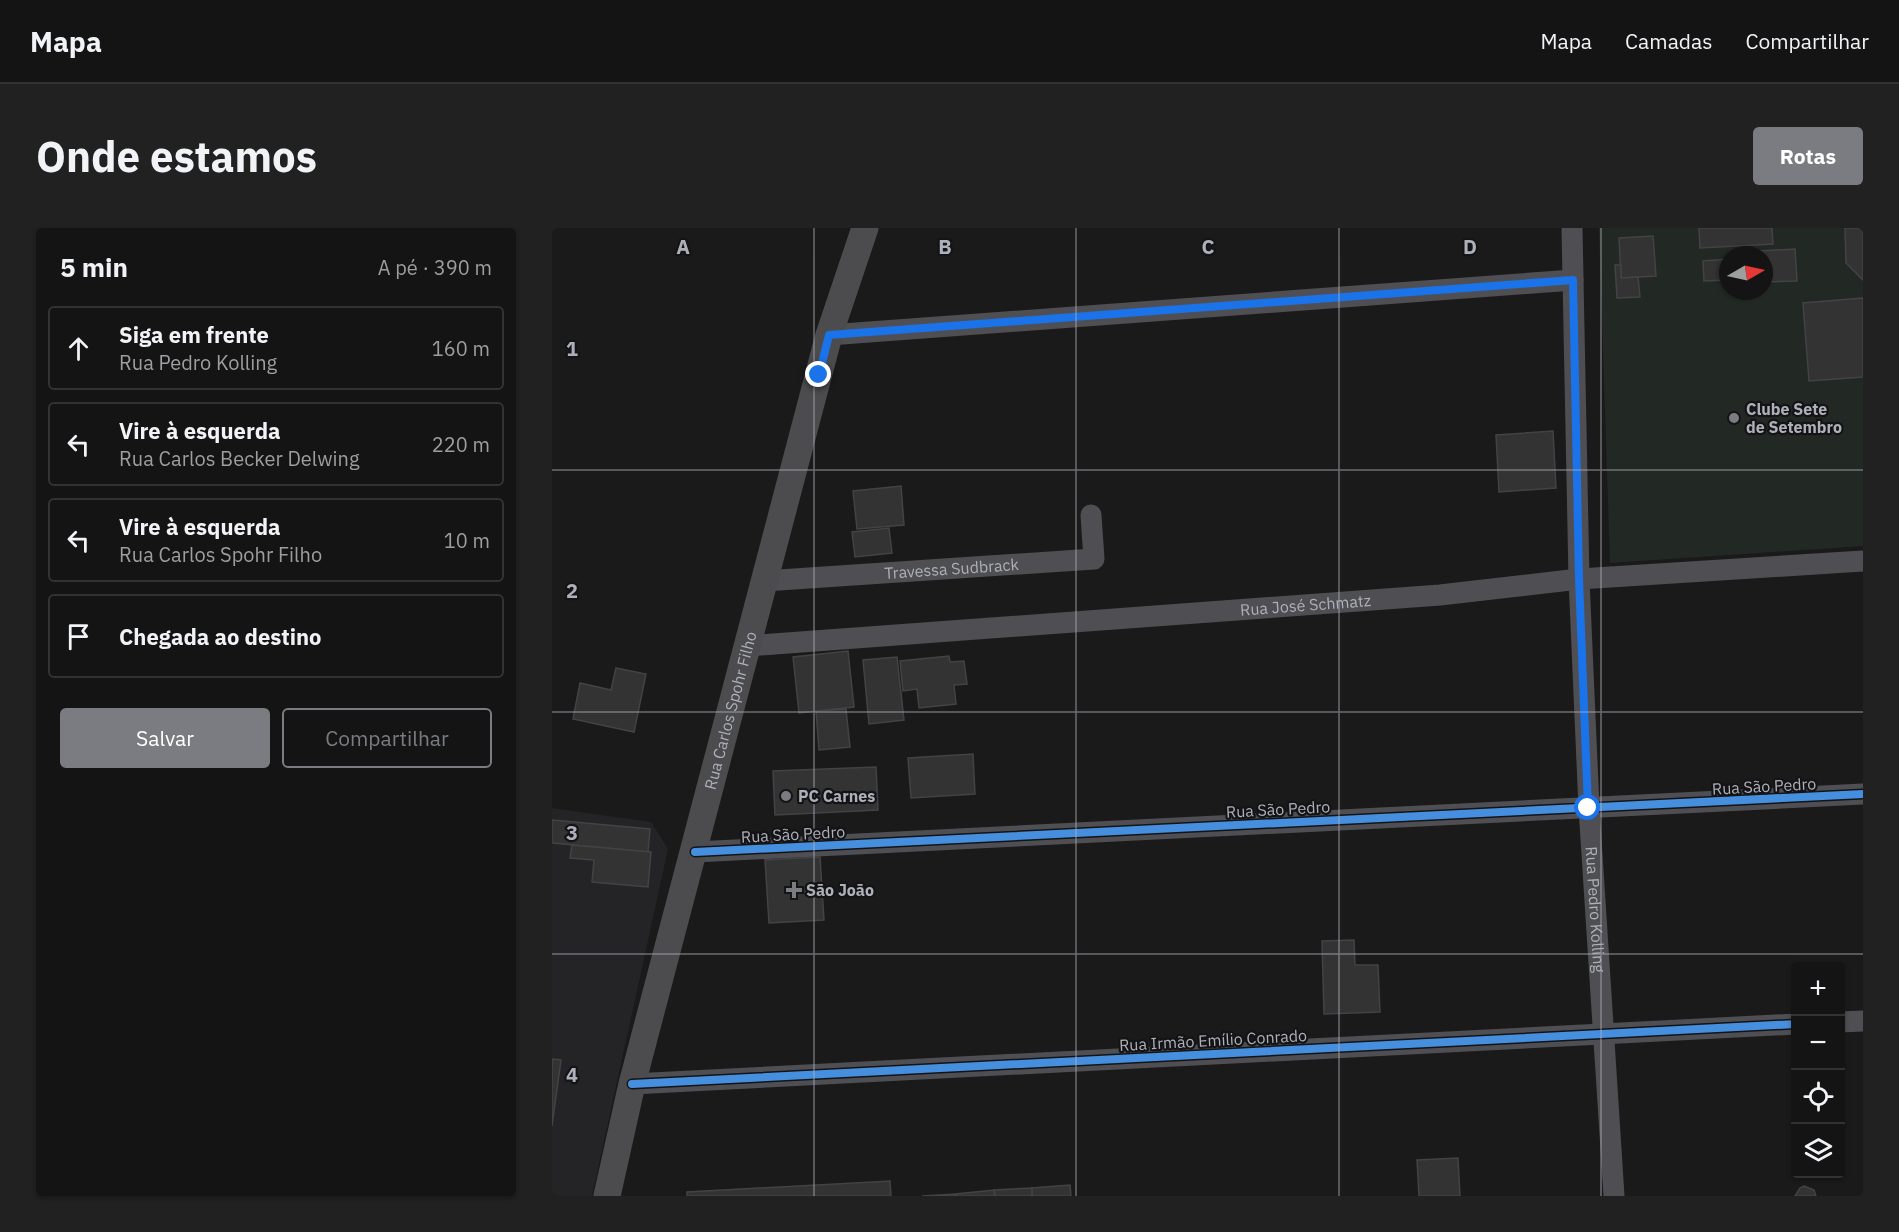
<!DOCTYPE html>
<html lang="pt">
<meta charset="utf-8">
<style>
body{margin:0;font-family:"IBM Plex Sans",sans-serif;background:#212122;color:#f1f3f6}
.controls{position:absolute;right:18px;bottom:18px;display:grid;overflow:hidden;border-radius:6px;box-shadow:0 2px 4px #0004}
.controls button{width:54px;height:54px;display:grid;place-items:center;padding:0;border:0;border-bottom:2px solid #333334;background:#141414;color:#f1f3f6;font:30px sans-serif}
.compass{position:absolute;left:1167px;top:18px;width:54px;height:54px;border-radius:50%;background:#141414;box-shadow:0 2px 4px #0004;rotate:81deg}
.stop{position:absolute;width:18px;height:18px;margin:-14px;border:4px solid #1a73e8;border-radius:50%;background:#fff}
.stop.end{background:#1a73e8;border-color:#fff;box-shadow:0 2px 6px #0008}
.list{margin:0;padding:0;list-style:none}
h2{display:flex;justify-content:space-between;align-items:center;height:78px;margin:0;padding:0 24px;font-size:26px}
h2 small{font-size:20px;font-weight:400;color:#9d9ea0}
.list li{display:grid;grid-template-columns:39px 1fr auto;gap:18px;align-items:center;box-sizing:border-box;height:84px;margin:0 12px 12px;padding:0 12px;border:2px solid #333334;border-radius:6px}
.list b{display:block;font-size:22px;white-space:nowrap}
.list p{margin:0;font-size:20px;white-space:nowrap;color:#9d9ea0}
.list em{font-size:20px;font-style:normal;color:#9d9ea0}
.actions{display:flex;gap:12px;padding:18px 24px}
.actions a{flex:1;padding:14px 0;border:2px solid #7a7c81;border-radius:6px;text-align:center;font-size:21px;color:#7a7c81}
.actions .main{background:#7a7c81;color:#fff}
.icon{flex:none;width:33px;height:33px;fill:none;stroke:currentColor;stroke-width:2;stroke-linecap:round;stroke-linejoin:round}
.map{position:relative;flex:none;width:1311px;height:968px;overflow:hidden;border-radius:6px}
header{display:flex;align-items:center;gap:36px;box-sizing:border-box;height:84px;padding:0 30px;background:#141414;border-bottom:2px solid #333334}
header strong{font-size:28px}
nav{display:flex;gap:33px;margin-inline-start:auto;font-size:21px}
.intro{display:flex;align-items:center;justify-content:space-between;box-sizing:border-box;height:144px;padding:0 36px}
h1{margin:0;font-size:42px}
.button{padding:15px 27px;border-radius:6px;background:#7a7c81;color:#fff;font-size:21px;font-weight:700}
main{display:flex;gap:36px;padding:0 36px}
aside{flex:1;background:#141414;border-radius:6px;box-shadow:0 2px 4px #0004}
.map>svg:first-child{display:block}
</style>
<header>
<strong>Mapa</strong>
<nav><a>Mapa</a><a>Camadas</a><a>Compartilhar</a></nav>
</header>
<div class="intro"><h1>Onde estamos</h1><a class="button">Rotas</a></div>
<main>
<aside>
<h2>5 min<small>A pé · 390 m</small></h2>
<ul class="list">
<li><svg class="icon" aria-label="ahead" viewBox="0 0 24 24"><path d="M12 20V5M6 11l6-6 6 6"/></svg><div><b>Siga em frente</b><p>Rua Pedro Kolling</p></div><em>160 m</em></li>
<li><svg class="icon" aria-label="left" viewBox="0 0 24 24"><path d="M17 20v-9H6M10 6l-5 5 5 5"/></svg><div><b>Vire à esquerda</b><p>Rua Carlos Becker Delwing</p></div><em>220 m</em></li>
<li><svg class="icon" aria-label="left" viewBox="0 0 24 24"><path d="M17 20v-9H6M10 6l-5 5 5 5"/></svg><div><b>Vire à esquerda</b><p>Rua Carlos Spohr Filho</p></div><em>10 m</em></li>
<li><svg class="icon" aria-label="arrive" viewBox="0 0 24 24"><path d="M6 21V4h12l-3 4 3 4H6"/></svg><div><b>Chegada ao destino</b></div></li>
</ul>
<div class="actions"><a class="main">Salvar</a><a>Compartilhar</a></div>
</aside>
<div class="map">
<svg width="1311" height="968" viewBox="0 0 1311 968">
<rect width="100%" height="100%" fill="#1a1a1a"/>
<path fill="#242426" d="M0,580L99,594L116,621L40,968H0Z"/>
<path fill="#222924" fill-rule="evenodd" d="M1047,0H1311V318L1058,335ZM1176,27H1212V63H1176Z"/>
<g fill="#333334" stroke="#434346" stroke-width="1.5">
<path d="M1147,0H1220L1221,16L1148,20Z"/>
<path d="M1293,0H1311V52L1294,35Z"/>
<path d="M1101,8L1104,48L1069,50L1067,10Z"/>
<path d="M1243,21L1245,53L1212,54V27H1208V23Z"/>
<path d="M1176,31V52L1152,53L1151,33Z"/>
<path d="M1063,37H1069V50L1086,49L1088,69L1065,70Z"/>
<path d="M1311,70V149L1257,153L1251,75Z"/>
<path d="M1001,203L1004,260L947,264L944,207Z"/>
<path d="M349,258L352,297L305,301L301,263Z"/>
<path d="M337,300L340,325L303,329L300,304Z"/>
<path d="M296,423L302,479L247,485L241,429Z"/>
<path d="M397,428L398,434L412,433L415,456L402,457L404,476L367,480L365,461L351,463L348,433Z"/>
<path d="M345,429L352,492L317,496L311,432Z"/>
<path d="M64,440L94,446L82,504L21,491L28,455L59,462Z"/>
<path d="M294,481L298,519L267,522L264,483Z"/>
<path d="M421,526L423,566L359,570L356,530Z"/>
<path d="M324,539L326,582L223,587L221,543Z"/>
<path d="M0,592L98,601L96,624L0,615Z"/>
<path d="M20,617L99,624L96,659L40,654L42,632L18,630Z"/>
<path d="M268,629L272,692L217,695L213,632Z"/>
<path d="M802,712L803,737H826L828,784L772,786L770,713Z"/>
<path d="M1,831L9,832L0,898V838Z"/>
<path d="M906,930L908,968H867L865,932Z"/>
<path d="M338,953L339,968H135V964Z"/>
<path d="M518,957L519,968H480V960Z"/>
<path d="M1252,958L1262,962L1264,968H1243L1248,960Z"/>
<path d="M480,960V968H443L442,962Z"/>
<path d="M442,962L443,968H404V966Z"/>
<path d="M404,966V968H370Z"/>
</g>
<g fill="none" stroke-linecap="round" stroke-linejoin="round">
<g stroke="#4f4f53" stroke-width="21">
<path id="s1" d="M1020,0L1027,351L1037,580L1062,968"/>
<path d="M277,107L1021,52"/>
<path id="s2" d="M212,353L542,331L539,287"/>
<path id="s3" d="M195,418L888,367L1027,351L1311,333"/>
<path d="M143,624L1311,566"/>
<path d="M1288,794L1311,793"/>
<path d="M80,856L1244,796"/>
</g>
<path stroke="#4c4c4f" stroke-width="27" id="s4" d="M55,968L80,856L277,107L313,0"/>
<defs>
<g id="cycleway">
<path d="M143,624L1311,566"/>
<path d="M80,856L1244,796"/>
</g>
</defs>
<use href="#cycleway" stroke="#141416" stroke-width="11"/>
<use href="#cycleway" stroke="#468fdf" stroke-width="8"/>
</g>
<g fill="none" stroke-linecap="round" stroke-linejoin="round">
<path stroke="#1a73e8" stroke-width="8" d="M267,147L277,107L1021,52L1027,351L1036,580"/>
</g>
<path fill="none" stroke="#adb0b9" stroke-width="1.5" stroke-opacity="0.55" d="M262,0V968M524,0V968M787,0V968M1049,0V968M0,242H1311M0,484H1311M0,726H1311"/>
<g fill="#7a7c81" stroke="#141416" stroke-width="2">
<circle cx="1182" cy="190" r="6"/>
<circle cx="234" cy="568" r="6"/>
<path d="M239 653h6v6h6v6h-6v6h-6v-6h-6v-6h6z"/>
</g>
<g text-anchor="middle" stroke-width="4.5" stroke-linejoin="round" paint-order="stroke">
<g font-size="16" font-weight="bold" fill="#adb0b9" stroke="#141416" text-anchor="start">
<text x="1194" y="187">Clube Sete<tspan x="1194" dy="18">de Setembro</tspan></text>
<text x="246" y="574">PC Carnes</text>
<text x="254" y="668">São João</text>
</g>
<g font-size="16" fill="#adb0b9" stroke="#141416">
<text dy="6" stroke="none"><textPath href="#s2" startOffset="188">Travessa Sudbrack</textPath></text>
<text dy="6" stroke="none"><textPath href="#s3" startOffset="560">Rua José Schmatz</textPath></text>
<text dy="6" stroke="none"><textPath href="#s4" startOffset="501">Rua Carlos Spohr Filho</textPath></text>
<text transform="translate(1212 558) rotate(-3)" y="6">Rua São Pedro</text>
<text transform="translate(726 581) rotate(-3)" y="6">Rua São Pedro</text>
<text transform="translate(241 606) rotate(-3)" y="6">Rua São Pedro</text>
<text dy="6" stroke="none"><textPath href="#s1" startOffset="682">Rua Pedro Kolling</textPath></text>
<text transform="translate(661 812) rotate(-3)" y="6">Rua Irmão Emílio Conrado</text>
</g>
</g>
<g font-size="20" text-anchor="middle" font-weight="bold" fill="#adb0b9" stroke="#141416" stroke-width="4.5" stroke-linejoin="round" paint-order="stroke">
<text x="131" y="26">A</text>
<text x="393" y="26">B</text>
<text x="656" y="26">C</text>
<text x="918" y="26">D</text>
<text x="20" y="128">1</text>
<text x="20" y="370">2</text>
<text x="20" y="612">3</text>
<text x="20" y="854">4</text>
</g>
</svg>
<div class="controls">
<button>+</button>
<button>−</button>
<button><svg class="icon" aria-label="locate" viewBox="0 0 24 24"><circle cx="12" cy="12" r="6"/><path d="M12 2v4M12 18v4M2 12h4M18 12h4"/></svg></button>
<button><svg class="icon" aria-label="layers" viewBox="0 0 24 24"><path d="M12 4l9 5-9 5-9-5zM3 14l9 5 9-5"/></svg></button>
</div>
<svg class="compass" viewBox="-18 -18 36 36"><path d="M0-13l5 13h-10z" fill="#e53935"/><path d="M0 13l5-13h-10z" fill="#9d9ea0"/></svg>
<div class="stop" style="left:1036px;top:580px"></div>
<div class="stop end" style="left:267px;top:147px"></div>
</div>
</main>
